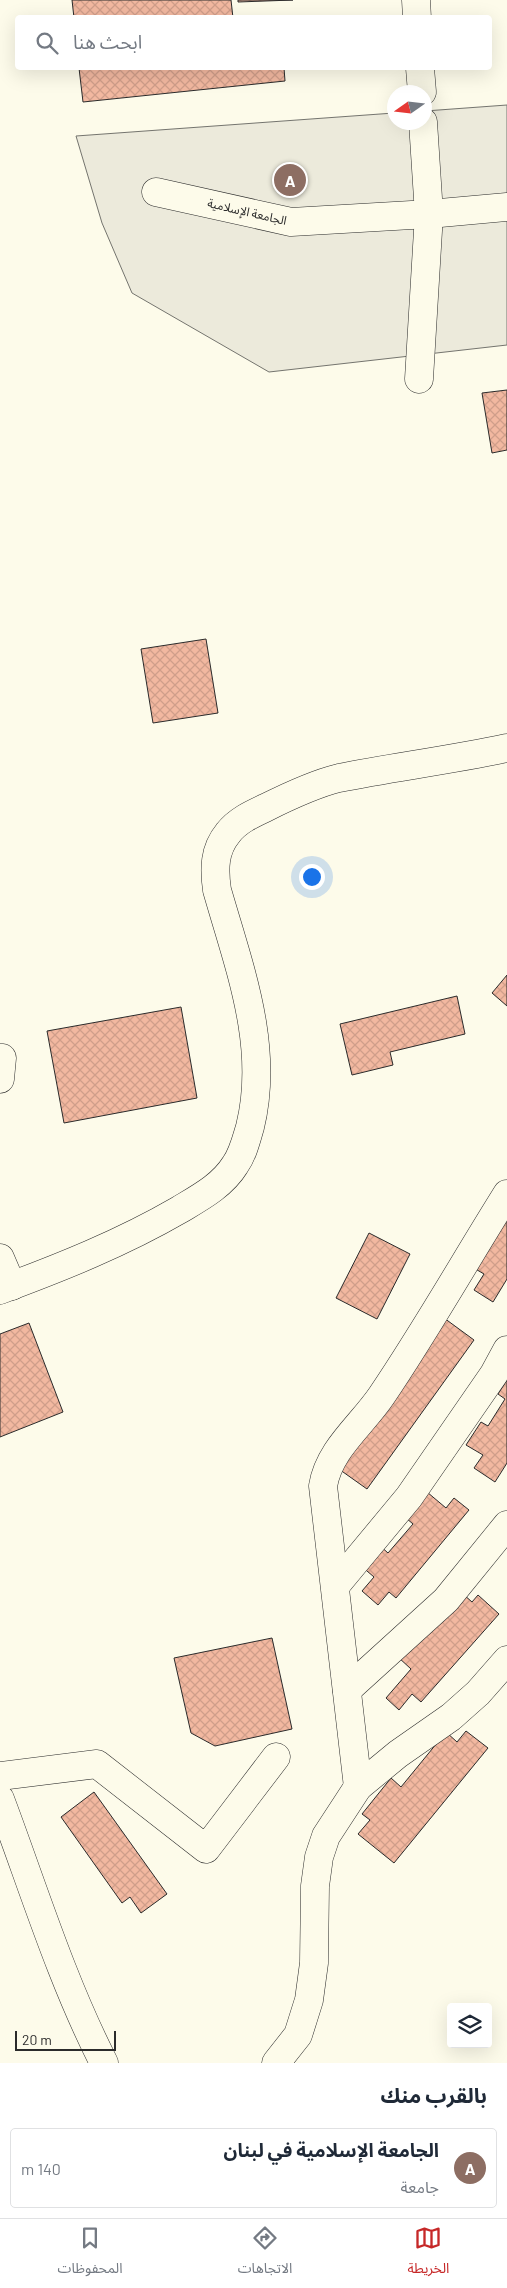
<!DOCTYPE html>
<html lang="ar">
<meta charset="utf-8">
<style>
body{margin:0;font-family:Barlow,"Noto Sans Arabic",sans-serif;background:#f6f6f7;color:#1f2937;direction:rtl}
.controls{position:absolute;right:15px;bottom:15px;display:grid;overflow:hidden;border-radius:5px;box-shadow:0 5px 20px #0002}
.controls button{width:45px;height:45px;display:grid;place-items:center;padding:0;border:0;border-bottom:1px solid #e0e1e3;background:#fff;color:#1f2937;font:25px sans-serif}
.compass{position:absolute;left:387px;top:85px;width:45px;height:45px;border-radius:50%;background:#fff;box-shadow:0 5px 20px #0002;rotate:256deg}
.scale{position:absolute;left:15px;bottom:12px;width:101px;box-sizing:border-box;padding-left:5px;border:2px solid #2b2b2b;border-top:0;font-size:14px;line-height:18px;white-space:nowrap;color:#2b2b2b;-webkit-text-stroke:4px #fdfbea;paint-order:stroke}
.you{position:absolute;left:311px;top:876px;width:18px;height:18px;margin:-12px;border:4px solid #fff;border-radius:50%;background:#1a73e8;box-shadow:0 0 0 8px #1a73e833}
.badge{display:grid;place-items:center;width:32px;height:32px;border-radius:50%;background:#c62828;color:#fff;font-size:16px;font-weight:700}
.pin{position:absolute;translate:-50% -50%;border:2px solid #fff;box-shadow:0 1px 5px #0006}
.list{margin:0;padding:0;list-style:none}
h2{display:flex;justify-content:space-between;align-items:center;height:65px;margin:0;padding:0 20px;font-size:21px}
h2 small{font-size:16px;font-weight:400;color:#747a83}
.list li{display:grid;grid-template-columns:32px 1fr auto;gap:15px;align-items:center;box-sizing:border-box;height:80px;margin:0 10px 10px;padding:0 10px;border:1px solid #e0e1e3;border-radius:5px}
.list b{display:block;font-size:19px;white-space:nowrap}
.list p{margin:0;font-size:16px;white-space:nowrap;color:#747a83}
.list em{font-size:16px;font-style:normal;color:#747a83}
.icon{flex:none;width:28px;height:28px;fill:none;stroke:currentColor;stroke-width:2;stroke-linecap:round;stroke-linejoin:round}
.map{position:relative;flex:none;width:507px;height:2063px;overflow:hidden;direction:ltr}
.search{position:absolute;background:#fff;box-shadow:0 5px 20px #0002;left:15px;right:15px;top:15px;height:55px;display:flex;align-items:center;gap:12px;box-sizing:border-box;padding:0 18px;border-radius:5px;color:#747a83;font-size:19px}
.sheet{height:155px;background:#fff}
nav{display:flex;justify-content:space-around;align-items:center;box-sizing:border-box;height:70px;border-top:1px solid #e0e1e3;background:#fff;font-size:14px;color:#747a83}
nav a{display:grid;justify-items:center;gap:2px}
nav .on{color:#c62828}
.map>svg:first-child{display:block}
</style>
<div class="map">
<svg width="507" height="2063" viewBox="0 0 507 2063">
<defs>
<pattern id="building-cross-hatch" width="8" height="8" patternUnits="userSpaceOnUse" patternTransform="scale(1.25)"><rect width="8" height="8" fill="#f2b8a0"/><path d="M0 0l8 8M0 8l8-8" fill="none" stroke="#d09e8a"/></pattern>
</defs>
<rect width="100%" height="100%" fill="#fdfbea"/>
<path fill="#eceadb" stroke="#74746e" d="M507,105V345L269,372L132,293L102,223L76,136L394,113V122H424L425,111Z"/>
<g fill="url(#building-cross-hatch)" stroke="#2b2b2b">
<path d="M72,0H231L233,18H74Z"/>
<path d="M238,0H293L238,2Z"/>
<path d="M79,68H284L285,81L83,102Z"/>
<path d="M507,390V450L492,453L482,393Z"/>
<path d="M206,639L218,713L153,723L141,649Z"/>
<path d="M507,975V1006L492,993Z"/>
<path d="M457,996L465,1034L390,1052L393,1065L352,1075L340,1024Z"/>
<path d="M181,1007L197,1098L64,1123L47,1031Z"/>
<path d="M507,1215V1279L493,1302L474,1290L484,1274L467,1264Z"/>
<path d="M369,1233L410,1254L377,1319L336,1298Z"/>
<path d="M444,1318L474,1340L367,1489L336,1467Z"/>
<path d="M29,1323L63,1412L0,1437V1334Z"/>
<path d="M507,1380V1463L495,1482L474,1468L483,1455L466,1445L481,1422L488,1426L505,1399L498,1394Z"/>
<path d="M427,1492L446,1508L454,1498L469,1510L396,1598L389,1592L378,1605L362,1591L374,1577L360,1565L378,1544L388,1553L413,1524L406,1518Z"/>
<path d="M463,1594L472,1602L478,1595L499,1614L421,1702L412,1694L399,1710L386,1698L411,1669L398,1657L417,1635L423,1640Z"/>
<path d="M272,1638L292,1729L215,1746L191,1733L174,1658Z"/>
<path d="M466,1731L488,1748L394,1863L358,1834L370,1820L362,1814L391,1778L401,1787L446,1732L457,1742Z"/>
<path d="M94,1792L167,1894L141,1913L130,1897L122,1903L61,1817Z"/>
</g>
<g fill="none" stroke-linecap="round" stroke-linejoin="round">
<defs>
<g id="minor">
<path d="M416,0L417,18"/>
<path d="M420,68L422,92"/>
<path d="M156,192L291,222L429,214L507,207"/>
<path d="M419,379L429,214L423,122"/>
<path d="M0,1079L2,1058"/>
<path d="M0,1258L12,1286"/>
<path d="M0,1290C62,1267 122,1243 179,1210C199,1198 222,1186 235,1165C243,1154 246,1140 250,1127C270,1046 239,967 217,890C214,869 214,850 228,833C237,821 252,814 265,808C289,796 314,784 339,778C395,767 451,760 507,748"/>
<path d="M336,1585L409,1497L494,1374L507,1350"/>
<path d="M347,1690L446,1600L507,1525"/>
<path d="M0,1776L97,1764L206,1849L276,1757"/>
<path d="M358,1787L323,1486C329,1449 362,1425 382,1395C426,1330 465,1261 507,1194"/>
<path d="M0,1799C33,1887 61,1979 104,2063"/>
<path d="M276,2063L298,2035L309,2000L314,1963L315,1886L319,1857L326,1836L358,1787L398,1754L451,1717L478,1693L507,1660"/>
</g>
</defs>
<use href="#minor" stroke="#2b2b2b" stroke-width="29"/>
<use href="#minor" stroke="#fdfbea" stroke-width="28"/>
</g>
<g text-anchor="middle" stroke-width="4" stroke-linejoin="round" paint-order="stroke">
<g font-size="12" fill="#2b2b2b" stroke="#fdfbea">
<text transform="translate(247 212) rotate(13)" y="4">الجامعة الإسلامية</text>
</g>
</g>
</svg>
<div class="controls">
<button><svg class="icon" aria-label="layers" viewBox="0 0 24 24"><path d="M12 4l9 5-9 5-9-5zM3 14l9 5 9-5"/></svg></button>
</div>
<svg class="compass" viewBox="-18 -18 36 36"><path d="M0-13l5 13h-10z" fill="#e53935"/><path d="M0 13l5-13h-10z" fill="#747a83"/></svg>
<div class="scale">20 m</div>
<div class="you"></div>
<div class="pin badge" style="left:290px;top:180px;background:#8d6e63">A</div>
<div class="search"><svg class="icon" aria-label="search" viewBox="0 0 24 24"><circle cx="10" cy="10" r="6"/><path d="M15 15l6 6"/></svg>ابحث هنا</div>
</div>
<section class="sheet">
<h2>بالقرب منك<small></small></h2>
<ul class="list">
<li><span class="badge" style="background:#8d6e63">A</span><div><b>الجامعة الإسلامية في لبنان</b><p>جامعة</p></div><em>140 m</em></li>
</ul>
</section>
<nav>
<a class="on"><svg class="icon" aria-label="map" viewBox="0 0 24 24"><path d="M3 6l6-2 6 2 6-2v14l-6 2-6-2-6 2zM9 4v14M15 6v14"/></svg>الخريطة</a>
<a><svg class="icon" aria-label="directions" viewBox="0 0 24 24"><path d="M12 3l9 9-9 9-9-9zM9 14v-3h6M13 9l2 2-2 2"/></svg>الاتجاهات</a>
<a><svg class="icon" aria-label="saved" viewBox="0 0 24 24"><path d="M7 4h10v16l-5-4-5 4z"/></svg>المحفوظات</a>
</nav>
